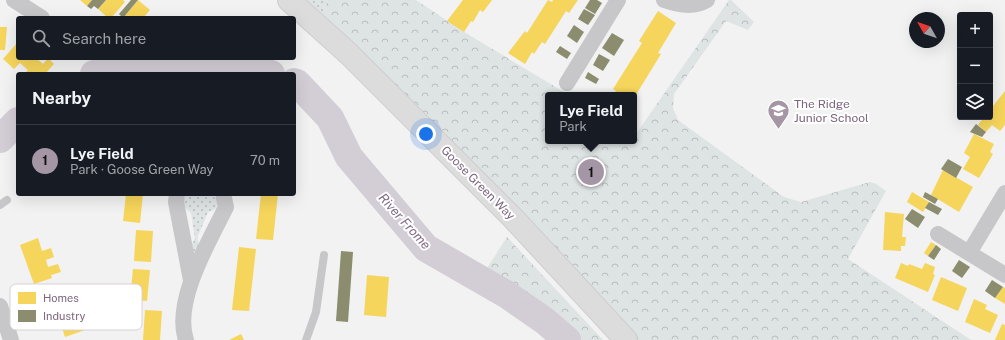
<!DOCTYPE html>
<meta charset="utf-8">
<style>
body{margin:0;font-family:"Public Sans",sans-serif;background:#20242c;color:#f1f3f6}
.controls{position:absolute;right:12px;top:12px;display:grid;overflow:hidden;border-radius:4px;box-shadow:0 4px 16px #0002}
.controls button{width:36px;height:36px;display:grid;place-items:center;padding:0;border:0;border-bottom:1px solid #363941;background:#171b24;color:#f1f3f6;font:20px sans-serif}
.compass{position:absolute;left:909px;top:12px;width:36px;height:36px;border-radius:50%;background:#171b24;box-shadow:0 4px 16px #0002;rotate:310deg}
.you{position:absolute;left:426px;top:134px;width:14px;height:14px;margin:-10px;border:3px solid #fff;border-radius:50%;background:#1a73e8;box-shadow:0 0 0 6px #1a73e833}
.badge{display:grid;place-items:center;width:26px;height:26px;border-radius:50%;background:#a596a6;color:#111;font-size:13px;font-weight:700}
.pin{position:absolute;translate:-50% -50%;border:2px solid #fff;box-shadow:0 1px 4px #0006}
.popup{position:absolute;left:545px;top:92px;width:92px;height:52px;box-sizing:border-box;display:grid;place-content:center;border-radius:4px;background:#171b24;filter:drop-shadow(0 1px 3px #0005);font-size:13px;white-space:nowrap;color:#9ea1a6}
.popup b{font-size:15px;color:#f1f3f6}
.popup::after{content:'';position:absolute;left:50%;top:100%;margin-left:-8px;border:8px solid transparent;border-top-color:#171b24}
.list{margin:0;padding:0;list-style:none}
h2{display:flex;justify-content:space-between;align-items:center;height:52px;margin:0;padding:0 16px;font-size:17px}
h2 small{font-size:13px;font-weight:400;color:#9ea1a6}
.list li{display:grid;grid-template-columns:26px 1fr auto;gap:12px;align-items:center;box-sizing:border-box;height:72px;padding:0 16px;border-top:1px solid #363941}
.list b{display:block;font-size:15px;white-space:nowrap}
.list p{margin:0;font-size:13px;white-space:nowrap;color:#9ea1a6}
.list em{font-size:13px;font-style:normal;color:#9ea1a6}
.icon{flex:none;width:22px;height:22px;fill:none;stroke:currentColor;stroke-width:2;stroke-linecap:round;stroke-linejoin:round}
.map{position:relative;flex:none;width:1005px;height:340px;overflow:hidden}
.search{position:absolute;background:#171b24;box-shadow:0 4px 16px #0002;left:16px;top:16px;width:280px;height:44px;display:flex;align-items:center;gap:10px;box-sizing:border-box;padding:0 14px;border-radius:4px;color:#9ea1a6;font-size:15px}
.panel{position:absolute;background:#171b24;box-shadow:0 4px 16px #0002;left:16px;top:72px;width:280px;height:124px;border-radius:4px}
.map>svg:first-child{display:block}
</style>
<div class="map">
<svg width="1005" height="340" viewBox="0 0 1005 340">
<defs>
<pattern id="grass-dots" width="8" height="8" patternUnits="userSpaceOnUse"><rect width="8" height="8" fill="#dee3e3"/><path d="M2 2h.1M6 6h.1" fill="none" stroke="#b9bcbd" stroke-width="1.8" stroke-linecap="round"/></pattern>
<pattern id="forest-crowns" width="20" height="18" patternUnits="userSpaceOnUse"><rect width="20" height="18" fill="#dee3e3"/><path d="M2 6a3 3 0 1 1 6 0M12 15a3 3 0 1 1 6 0" fill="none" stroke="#b9bcbd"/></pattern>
</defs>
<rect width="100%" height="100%" fill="#f1f2f1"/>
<g fill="url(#grass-dots)">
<path d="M303,0H328L321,15Z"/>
<path d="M187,194H212L216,199L218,204L215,209L208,212L197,238L200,246L194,260L191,246L195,238L191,213L184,206V199Z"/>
</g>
<g fill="url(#forest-crowns)">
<path d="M328,0H416L464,32L569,95H548V141H634V134H636L729,0H731L754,22L748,30L726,21L674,94L673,108L678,120L784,197L801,202L870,182L876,184L886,191L848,259L971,340H637L590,288L521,210L321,15Z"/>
<path d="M507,237L603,340H570V337L522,298L484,273Z"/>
</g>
<g fill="#f6d55c">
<path d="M80,0H92L87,6Z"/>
<path d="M106,0H123L125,2L111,18H108L98,9Z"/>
<path d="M138,0L150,10L143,18H123Z"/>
<path d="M463,0H492L483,12L480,10L473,22L471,21L464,32L447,21Z"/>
<path d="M548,0L552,2L553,0H578L569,13L566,11L545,44L542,42L534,54L532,52L525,64L508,53L525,31L527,33Z"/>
<path d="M658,11L676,23L658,53L661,54L634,98V95H614L616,91L613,89L642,43L639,41Z"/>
<path d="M0,27H7L5,50H0Z"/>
<path d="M18,42V58H36L43,64L48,58L54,64L45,74H24L28,70L20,63L14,69L3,59Z"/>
<path d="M1005,91V125L1000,131L992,125L986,132L978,125L984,117H990V103L993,106Z"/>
<path d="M974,134L994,144L990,152L993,154L979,178L963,169L970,157L964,153Z"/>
<path d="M943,170L973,187L959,212L931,195Z"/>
<path d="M912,192L929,202L923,212L907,202Z"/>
<path d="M126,194H143L140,223L123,221Z"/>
<path d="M261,194H278L273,240L256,239Z"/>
<path d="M885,212L904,214L902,237H906L905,246H901V251L883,250Z"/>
<path d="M136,230L153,231L151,262L134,261Z"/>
<path d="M38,238L42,251L51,248L54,257L46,260L48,267L58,264L61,272L51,275L52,278L34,284L20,245Z"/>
<path d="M931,242L936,245L928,256L924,253Z"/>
<path d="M239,247L256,249L249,311L232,310Z"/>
<path d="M901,263L908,266L909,264L922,269L925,263L935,267L933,274L935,275L928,292L895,278Z"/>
<path d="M133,269L150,270L147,301L130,300Z"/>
<path d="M367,275L389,277L386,317L364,315Z"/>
<path d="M941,277L967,288L958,311L932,300Z"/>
<path d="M60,286L63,293L71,289L74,298L65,301L68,308L48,315L40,293Z"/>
<path d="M1003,287L1005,288V304L995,298Z"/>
<path d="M974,299L987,305L985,309L998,315L990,333L965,322Z"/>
<path d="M145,310L162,311L160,340H143Z"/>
<path d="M79,311L82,321L90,318L92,325L84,327L85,330L65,337L62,328L55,330L51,318L65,313L66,316Z"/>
<path d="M1002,324L1005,325V340H995Z"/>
<path d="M241,334L244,340H229Z"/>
</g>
<g fill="#8c8c6e">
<path d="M92,0H106L98,9L94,6L91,9L87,6Z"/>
<path d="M131,0H138L123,18L119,14Z"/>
<path d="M590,0H597L602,3L595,14L585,8Z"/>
<path d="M584,9L595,15L588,25L578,19Z"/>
<path d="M574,25L584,32L577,43L567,36Z"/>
<path d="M612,33L624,40L614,56L602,48Z"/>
<path d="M560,46L571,53L567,59L556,52Z"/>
<path d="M599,54L610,60L603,71L593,65Z"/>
<path d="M588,72L599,79L596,84L585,78Z"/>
<path d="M976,124L986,132L982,137L970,132Z"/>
<path d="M948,159L962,167L956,178L941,169Z"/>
<path d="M925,192L938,199L935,204L923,197Z"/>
<path d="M929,202L942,209L938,215L925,208Z"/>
<path d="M912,209L925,217L918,228L905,219Z"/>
<path d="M936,245L941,249L934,260L928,256Z"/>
<path d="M341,251L353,252L348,322L336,321Z"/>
<path d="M959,260L970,267L962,278L952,271Z"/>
<path d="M992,280L1003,287L995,298L985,291Z"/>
</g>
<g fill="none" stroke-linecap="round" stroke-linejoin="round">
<g stroke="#d3cdd5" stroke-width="28">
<path d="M151,58C191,60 232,60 271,74"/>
<path d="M94,74L150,58"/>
<path d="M294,82L297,83L330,118L349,157L426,248L506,294L545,321L567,340"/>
<path d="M0,139L18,121"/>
</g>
<defs>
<path id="secondary" d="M289,0L349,54L513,218L626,340"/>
</defs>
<use href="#secondary" stroke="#cfcecf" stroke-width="24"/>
<g stroke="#c7c6c8" stroke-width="8">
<path d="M0,205L7,200"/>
<path d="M306,340L316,312L324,255"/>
</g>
<g stroke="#c7c6c8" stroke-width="16">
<path d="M14,0L42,18"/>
<path d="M664,0C679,5 693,8 707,0"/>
<path d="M567,83L618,0"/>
<path d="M177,194L176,202L191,280"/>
<path d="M938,234L1005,275"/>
<path d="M969,253L1005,193"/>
<path d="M0,306L11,340"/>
<path d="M186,340C173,301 209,242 226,207L223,194"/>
</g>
<use href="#secondary" stroke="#dddcdd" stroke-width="22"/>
</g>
<defs>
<symbol id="school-pin" viewBox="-11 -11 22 30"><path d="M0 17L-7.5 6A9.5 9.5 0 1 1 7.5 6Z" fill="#a596a6" stroke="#fff"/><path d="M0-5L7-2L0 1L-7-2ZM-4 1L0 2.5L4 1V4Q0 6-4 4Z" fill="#fff"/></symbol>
</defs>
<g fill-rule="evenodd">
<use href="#school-pin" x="766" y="98" width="25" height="34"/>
</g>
<g text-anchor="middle" stroke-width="4" stroke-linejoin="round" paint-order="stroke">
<g font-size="12" fill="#7c657d" stroke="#fff" text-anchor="start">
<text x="794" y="108">The Ridge<tspan x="794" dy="14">Junior School</tspan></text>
</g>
<g font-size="12" fill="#7c657d" stroke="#fff">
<text transform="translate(478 183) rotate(45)" y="4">Goose Green Way</text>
</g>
<g font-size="13" font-style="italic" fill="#826b89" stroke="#fff">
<text transform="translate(405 221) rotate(48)" y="5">River Frome</text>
</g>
</g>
<rect x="10" y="284" width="132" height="46" rx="6" fill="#fff" stroke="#d8d1d8" stroke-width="1"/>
<rect x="18" y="292" width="18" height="12" fill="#f6d55c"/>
<rect x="18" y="310" width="18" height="12" fill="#8c8c6e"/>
<g font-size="11" fill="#7c657d">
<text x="43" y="302">Homes</text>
<text x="43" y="320">Industry</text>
</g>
</svg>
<div class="controls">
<button>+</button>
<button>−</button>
<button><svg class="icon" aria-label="layers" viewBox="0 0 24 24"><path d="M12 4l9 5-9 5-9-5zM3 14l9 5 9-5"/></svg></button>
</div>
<svg class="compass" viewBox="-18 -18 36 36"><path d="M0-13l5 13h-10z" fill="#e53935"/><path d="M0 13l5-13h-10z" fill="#9ea1a6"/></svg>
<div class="you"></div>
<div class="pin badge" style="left:591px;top:172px">1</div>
<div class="popup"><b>Lye Field</b>Park</div>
<div class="search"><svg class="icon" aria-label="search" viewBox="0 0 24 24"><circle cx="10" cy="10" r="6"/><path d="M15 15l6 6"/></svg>Search here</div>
<section class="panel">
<h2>Nearby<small></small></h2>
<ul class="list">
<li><span class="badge">1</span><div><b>Lye Field</b><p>Park · Goose Green Way</p></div><em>70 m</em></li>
</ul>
</section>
</div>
